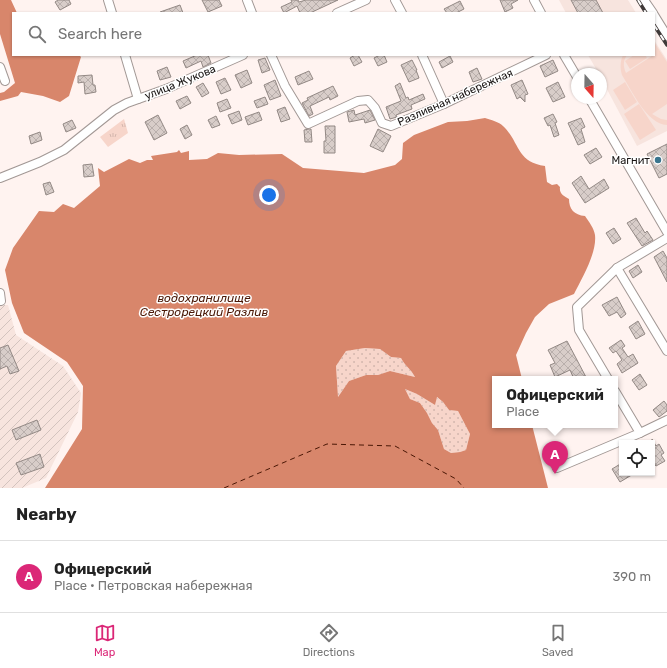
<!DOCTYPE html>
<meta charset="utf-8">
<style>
body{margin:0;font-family:Rubik,sans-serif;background:#f2f2f2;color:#222}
.controls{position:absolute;right:12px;bottom:12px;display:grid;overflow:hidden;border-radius:0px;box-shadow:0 1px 3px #0004}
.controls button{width:36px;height:36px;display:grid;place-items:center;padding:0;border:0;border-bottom:1px solid #e0e0e0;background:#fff;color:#222;font:20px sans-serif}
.compass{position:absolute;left:571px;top:68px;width:36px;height:36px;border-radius:50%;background:#fff;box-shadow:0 1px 3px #0004;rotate:160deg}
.you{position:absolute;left:269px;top:195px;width:14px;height:14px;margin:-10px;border:3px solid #fff;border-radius:50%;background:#1a73e8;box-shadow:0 0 0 6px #1a73e833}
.badge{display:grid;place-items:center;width:26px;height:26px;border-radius:50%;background:#db2777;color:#fff;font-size:13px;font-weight:700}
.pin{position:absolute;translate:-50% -33px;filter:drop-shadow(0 1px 2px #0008)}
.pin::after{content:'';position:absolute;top:21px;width:14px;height:12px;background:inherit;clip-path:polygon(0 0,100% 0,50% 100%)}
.popup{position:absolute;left:492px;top:376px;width:126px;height:52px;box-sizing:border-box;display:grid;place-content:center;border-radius:0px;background:#fff;filter:drop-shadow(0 1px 3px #0005);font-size:13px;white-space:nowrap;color:#767676}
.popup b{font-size:15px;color:#222}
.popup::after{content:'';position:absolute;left:50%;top:100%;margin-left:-8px;border:8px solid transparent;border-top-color:#fff}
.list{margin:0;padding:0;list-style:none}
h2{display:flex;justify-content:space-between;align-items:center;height:52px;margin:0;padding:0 16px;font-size:17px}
h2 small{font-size:13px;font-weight:400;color:#767676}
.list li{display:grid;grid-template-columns:26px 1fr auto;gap:12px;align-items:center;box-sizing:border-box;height:72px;padding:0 16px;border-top:1px solid #e0e0e0}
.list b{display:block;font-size:15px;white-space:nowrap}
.list p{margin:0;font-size:13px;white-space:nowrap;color:#767676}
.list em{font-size:13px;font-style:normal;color:#767676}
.icon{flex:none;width:22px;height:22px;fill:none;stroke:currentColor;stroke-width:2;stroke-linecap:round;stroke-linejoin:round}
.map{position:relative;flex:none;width:667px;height:488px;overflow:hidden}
.search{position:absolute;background:#fff;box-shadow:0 1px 3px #0004;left:12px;right:12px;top:12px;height:44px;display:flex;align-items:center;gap:10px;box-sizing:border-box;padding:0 14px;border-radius:0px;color:#767676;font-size:15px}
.sheet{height:124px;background:#fff}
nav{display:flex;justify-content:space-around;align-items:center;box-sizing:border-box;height:56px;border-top:1px solid #e0e0e0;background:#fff;font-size:11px;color:#767676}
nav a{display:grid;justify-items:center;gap:2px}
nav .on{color:#db2777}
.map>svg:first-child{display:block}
</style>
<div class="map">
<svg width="667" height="488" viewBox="0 0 667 488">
<defs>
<pattern id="industrial-furrows" width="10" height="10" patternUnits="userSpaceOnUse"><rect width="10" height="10" fill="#f7e4de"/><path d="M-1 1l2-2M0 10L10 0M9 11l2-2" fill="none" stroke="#d3c3be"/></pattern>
<pattern id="grass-dots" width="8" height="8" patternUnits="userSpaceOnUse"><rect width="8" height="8" fill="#f7d5ca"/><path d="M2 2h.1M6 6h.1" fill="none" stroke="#d3b6ad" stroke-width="1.8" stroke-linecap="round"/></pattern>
<pattern id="park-tufts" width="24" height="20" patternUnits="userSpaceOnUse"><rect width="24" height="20" fill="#f7d5ca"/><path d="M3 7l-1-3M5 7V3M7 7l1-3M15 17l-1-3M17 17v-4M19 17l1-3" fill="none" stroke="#d3b6ad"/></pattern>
<pattern id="building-cross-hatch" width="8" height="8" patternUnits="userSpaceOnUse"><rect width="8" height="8" fill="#d8cdc9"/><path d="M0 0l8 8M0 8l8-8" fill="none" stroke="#b9afac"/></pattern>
</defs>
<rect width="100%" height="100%" fill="#fff3f0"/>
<g fill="#f7e4de">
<path d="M559,0H628L636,13H566Z"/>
<path d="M654,40L667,60V131L637,146L601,78V74H599L588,55H654Z"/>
</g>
<path fill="url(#industrial-furrows)" d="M0,305H8L16,335L63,366L81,393L78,412L46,478L22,488H0Z"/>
<g fill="url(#grass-dots)">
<path d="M365,348L380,349L391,357L401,358C405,366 411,369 415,377L390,371L378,375H366L349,381L338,397L336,366L346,351Z"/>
<path d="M405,389L417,394L435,405L436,397L443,402L449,410L458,411L470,434L466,450L460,452L451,453L444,449L438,430L432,423L427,413L420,403L410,399Z"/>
</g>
<path fill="url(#park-tufts)" d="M124,119L128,133L108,147L100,137Z"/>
<g fill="#f7d5ca">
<path d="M654,42L667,62V104L652,114L661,119L667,120V125C647,124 632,91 622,75C620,68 620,62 623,55H627C623,61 623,66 626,73L652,56L651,55H654Z"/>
<path d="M634,55H645L647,58L630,69L625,61Z"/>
<path d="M625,82L637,102L625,110L613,90Z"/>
<path d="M639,104L656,130L640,140L624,114Z"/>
</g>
<g fill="#d8866b" fill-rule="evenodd">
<path d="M0,0H11L17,13H13V55H79L81,57L69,96L60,102L43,96L21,92L18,96L0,101V93L4,92L15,83L0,34Z"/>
<path d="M485,118C491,120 499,122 503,126C520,142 516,162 545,166L547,182L552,185L557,184L560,187C559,194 564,196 569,199C569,209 574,215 585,216C589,222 594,228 595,235C597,253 582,278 574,294L549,304L535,317L526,333L516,355L522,379H495V425H532L548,488H45L82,429L83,386L67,362L24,333L12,303L5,270L13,248L39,211L54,212L63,204L74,208L100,186L98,168L104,172L129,159L140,163L147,160H153L151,156L177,152L179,150L181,153L189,151V160L207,159L218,153L239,155L282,154L303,168L364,173L395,165L402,159L403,143L414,135L448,122L467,121ZM365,348L380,349L391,357L401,358C405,366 411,369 415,377L390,371L378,375H366L349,381L338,397L336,366L346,351ZM405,389L417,394L435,405L437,397L443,402L449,410L458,411L470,434L466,450L460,452L451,453L444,449L438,430L432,423L427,413L420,403L410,399Z"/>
</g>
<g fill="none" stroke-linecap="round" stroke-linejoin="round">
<path stroke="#4a1705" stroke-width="1" stroke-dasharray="5 4" stroke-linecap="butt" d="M224,488L327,444L395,446L456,479L464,488"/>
</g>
<g fill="url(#building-cross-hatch)" stroke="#938985">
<path d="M58,0H69L71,4L60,10L55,2Z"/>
<path d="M202,0H219L222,6L208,12Z"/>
<path d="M291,0H298L299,2L306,0H338L310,13H300L297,6L284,13L281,7L292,2Z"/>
<path d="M500,0H518L511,4L513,8L505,12Z"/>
<path d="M571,0H596L603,13H578Z"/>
<path d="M460,1L464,9L456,13H447L444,9Z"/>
<path d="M180,5L183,13H160V12Z"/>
<path d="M197,55H208L211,63L203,67L201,61L186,68L183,61Z"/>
<path d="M355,55H358L362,62L354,66L350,58Z"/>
<path d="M380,55H384L387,62L378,66L374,58Z"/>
<path d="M450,56L453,62L442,68L439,62Z"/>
<path d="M265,58L270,70L262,73L258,60Z"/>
<path d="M412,60L417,70H416L419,78L409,82L401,65Z"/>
<path d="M553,60L558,71L545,77L540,66Z"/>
<path d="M167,67L171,77L160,80L157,71Z"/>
<path d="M477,68L482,79L473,82L469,72Z"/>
<path d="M247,70L252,83L241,88L235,75Z"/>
<path d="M309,71L313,79L298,85L295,77Z"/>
<path d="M92,75L93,85H95L96,92L85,94L84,82L78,83V76Z"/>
<path d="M225,78L231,90L221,94L216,82Z"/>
<path d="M275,80L281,96L270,100L264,85Z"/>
<path d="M522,80L528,94L525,95V102L520,97L517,99L511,85Z"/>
<path d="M558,82L565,97L553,102L546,88Z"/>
<path d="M203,83L209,93L202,97L196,87Z"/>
<path d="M400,83L406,98L408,97L409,100L423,94L425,99L411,105L412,109L396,115L397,117L390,119L386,107L401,101L395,86Z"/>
<path d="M333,86L338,96L330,100L329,97L310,106L313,114L309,116L302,103L308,100L307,98Z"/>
<path d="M187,96L191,103L180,109L176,101Z"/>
<path d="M265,97L268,104L257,108L254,101Z"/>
<path d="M227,99L231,108L220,112L217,103Z"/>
<path d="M285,107L290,119L281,122L277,110Z"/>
<path d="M354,110L355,115L370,110L375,120L365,123L364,119L349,122L347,112Z"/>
<path d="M239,111L242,120L232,124L228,115Z"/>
<path d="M259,112L262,120L248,125L245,117Z"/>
<path d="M553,114L557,122L555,123L559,135L554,137L550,125L548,126L544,118Z"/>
<path d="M158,115L167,133L154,140L145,122Z"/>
<path d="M216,116L220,125L212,128L208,120Z"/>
<path d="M581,118L585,127L581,129L585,142L578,145L568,123Z"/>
<path d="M72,120L76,128L66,132L63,124Z"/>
<path d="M187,125L192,135L185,139L180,129Z"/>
<path d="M325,126H335V153H324V141H326Z"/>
<path d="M309,129H311L312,142H305L304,130Z"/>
<path d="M378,129L391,136L383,152L370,146Z"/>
<path d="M40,132L42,140L31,144L29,136Z"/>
<path d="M667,144V174L659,178L647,154Z"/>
<path d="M596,148L602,157L590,164L584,155Z"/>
<path d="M92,164L94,176L84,177L83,165Z"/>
<path d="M581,176L589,189L604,179L609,188L585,203L572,183Z"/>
<path d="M50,182L54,192L46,195L43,184Z"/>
<path d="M636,218L645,233L647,231L653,240L642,246L627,223Z"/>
<path d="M614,228L621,239L613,244L606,233Z"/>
<path d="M663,251L667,258V282L654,257Z"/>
<path d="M638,265L642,272L633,278L629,271Z"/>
<path d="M617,297L626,314L621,318L617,312L609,316L602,305Z"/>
<path d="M638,321L645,334L636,339L629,327Z"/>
<path d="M621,340L625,346L622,348L628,357L633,354L638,363L622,373L617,364L622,360L616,351L613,353L609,348Z"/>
<path d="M567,341L587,379H574L570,370L555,377L550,365L555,363L548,350Z"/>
<path d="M8,345L19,371L10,374L7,366L0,369V348Z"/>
<path d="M640,374L647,385L639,390L632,380Z"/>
<path d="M664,401L667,405V411L659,417L653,410Z"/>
<path d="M37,420L41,430L16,440L12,430Z"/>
<path d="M652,439L656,446L659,444L664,453L661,455L665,461L656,466L652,461Z"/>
<path d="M40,454L44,467L21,475L16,463Z"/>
<path d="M622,463V473H635L620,482L612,469Z"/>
</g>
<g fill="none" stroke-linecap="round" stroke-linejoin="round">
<defs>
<g id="minor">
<path d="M108,0L112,13"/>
<path d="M247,0L252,13"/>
<path d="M395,0L402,13"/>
<path d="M534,0L541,13"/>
<path d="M644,0L653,13"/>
<path d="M337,13L366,0"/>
<path d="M654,15L667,36"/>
<path d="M125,55L138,99"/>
<path d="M271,55L285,86L308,124L358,101L368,100L375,108L382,123L391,126L444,104L546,55"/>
<path d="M422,55L444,104"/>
<path d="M564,55L577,77"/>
<path d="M0,67L5,81"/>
<path d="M589,98L667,232"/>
<path d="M0,178L40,162L64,150L114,110L127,103L166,89L243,55"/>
<path d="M617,268L667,351"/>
<path d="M0,293L1,301H0"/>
<path d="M608,379L579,330L577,307L617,268L667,238"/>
<path d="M640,433L667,420"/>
<path d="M557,468L640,433L615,391"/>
</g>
</defs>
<use href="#minor" stroke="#a29895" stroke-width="10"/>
<use href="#minor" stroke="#fff" stroke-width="8"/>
<defs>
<g id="rail">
<path d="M638,0L646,13"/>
<path d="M654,25L667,45"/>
</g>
</defs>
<use href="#rail" stroke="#403a39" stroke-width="3.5"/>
<use href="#rail" stroke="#fff" stroke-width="2" stroke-dasharray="6" stroke-linecap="butt"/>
</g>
<circle fill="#3b758e" stroke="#fff" stroke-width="1.5" cx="658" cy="160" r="4"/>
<g text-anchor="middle" stroke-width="3" stroke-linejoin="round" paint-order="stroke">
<g font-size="11" fill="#181413" stroke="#fff">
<text transform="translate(180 82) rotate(-22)" y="4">улица Жукова</text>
<text transform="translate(455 97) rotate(-24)" y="4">Разливная набережная</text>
</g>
<g font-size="11" fill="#181413" stroke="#fff" text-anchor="end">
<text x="650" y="164">Магнит</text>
</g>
<g font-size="12" font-style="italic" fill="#4a1705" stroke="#fff">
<text x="204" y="302">водохранилище<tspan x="204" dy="14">Сестрорецкий Разлив</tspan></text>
</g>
</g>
</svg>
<div class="controls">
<button><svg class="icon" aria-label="locate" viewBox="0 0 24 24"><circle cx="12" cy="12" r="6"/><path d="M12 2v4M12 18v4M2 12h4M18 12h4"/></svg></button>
</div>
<svg class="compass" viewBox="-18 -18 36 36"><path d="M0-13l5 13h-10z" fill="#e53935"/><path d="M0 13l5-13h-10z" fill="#767676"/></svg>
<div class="you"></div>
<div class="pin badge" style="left:555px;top:474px">A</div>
<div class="popup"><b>Офицерский</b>Place</div>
<div class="search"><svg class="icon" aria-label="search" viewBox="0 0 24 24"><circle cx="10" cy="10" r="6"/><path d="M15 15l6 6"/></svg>Search here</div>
</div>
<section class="sheet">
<h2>Nearby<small></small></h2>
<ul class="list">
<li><span class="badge">A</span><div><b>Офицерский</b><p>Place · Петровская набережная</p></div><em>390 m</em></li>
</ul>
</section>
<nav>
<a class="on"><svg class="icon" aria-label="map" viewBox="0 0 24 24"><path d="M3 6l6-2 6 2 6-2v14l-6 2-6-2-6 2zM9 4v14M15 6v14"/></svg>Map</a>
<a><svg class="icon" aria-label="directions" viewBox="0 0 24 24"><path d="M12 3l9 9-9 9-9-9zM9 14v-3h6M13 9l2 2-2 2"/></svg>Directions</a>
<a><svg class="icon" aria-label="saved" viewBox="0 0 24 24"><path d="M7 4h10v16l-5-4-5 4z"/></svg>Saved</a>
</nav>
